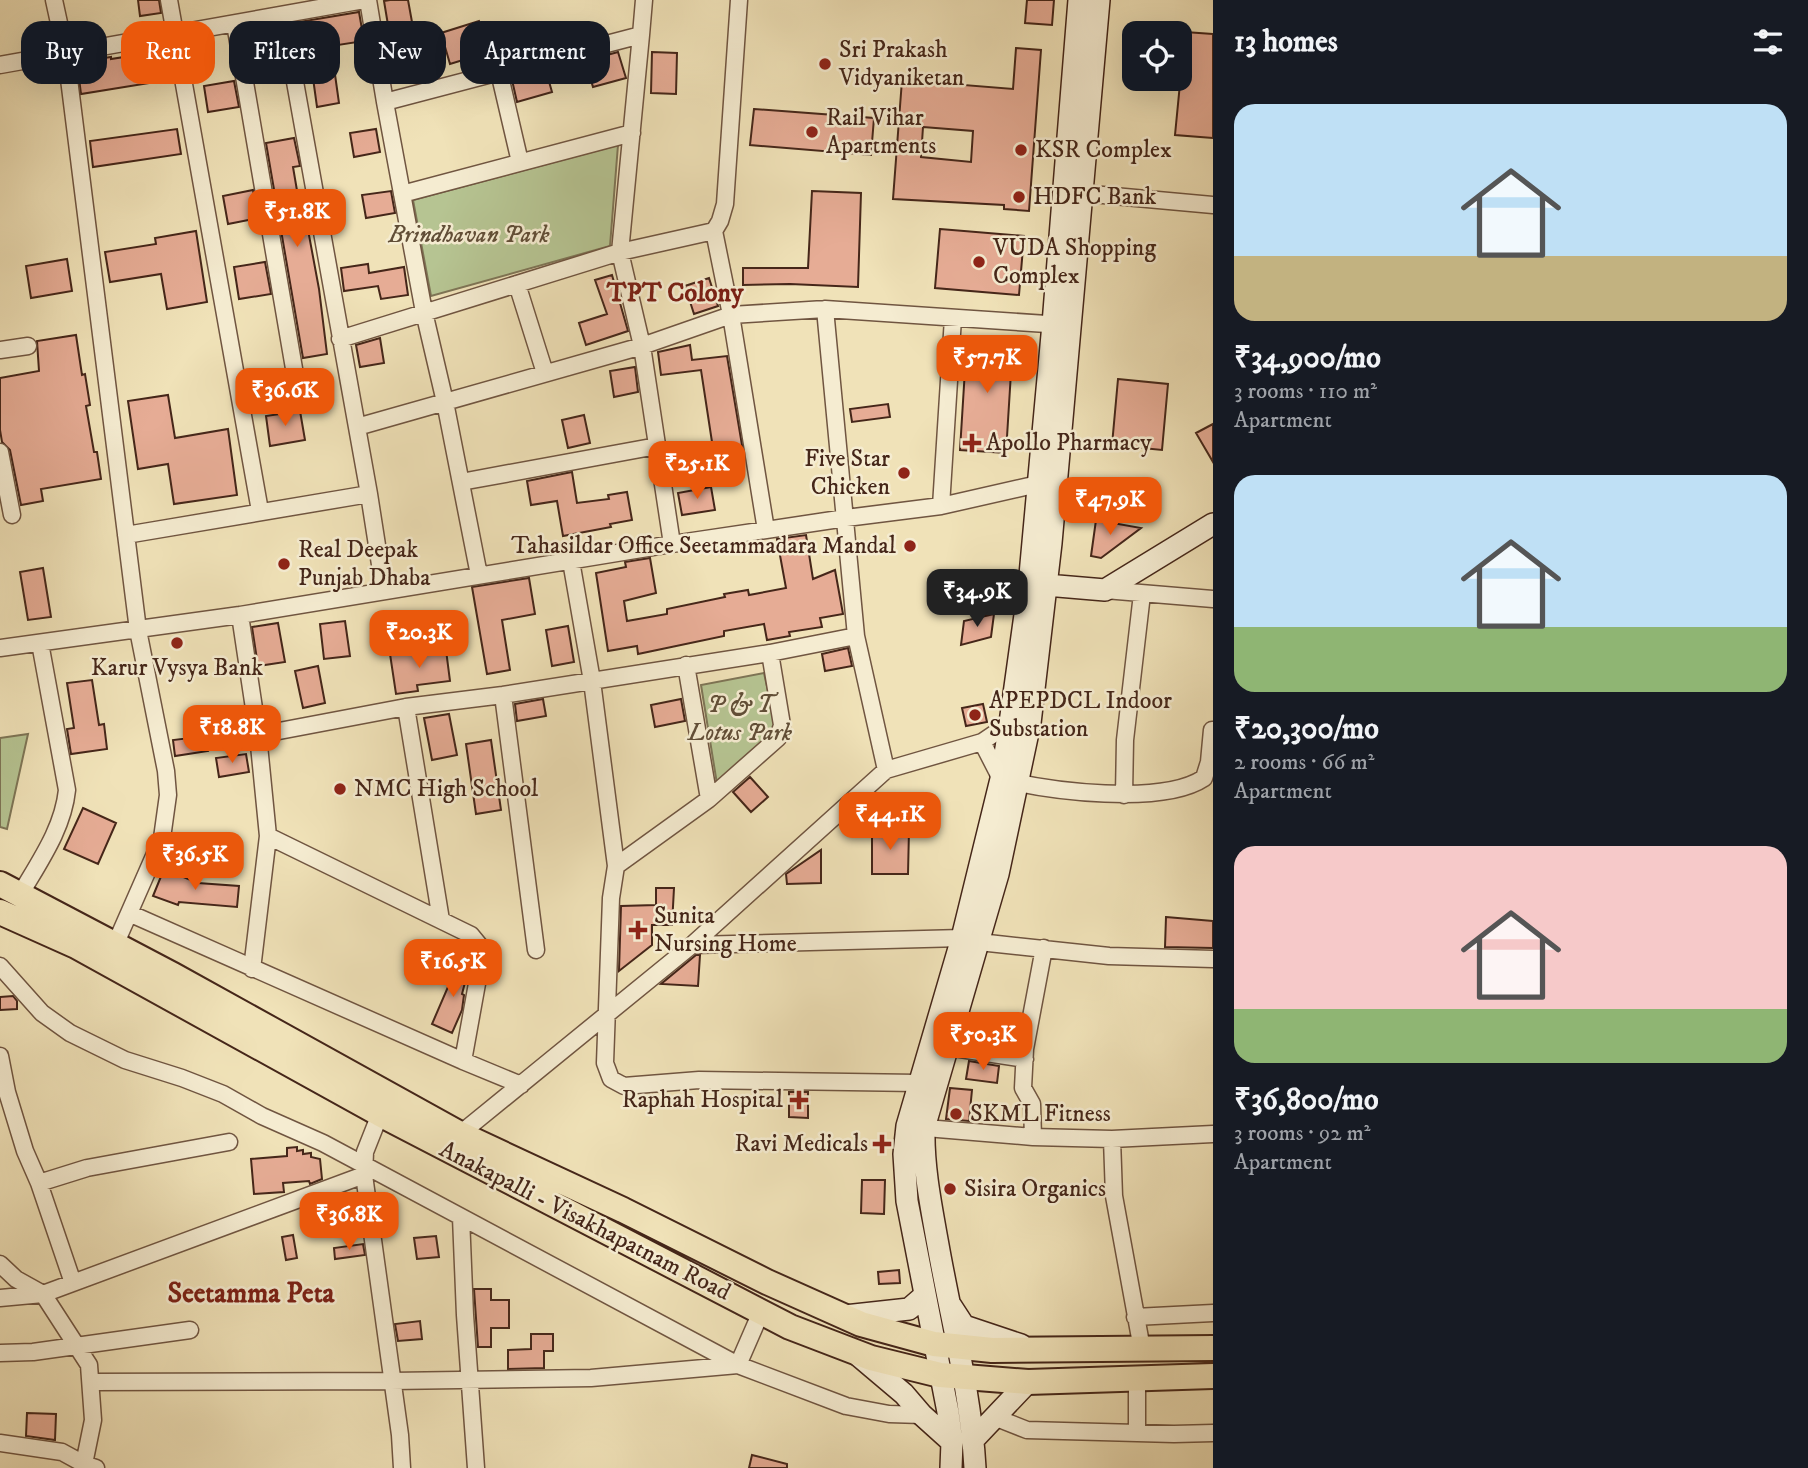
<!DOCTYPE html>
<html lang="en">
<head>
<meta charset="utf-8">
<style>
	:root { --surface:#171b24; --page:#20242c; --text:#f1f3f6; --muted:#9ea1a6; --accent:#ea580c }
	body { margin:0; font-family:"IM FELL DW Pica",serif; background:var(--page); color:var(--text); height:100vh; display:flex; flex-direction:column; font-size:26px; white-space:nowrap }
	* { box-sizing:border-box; margin:0 }
	p { font-size:23px; color:var(--muted) }
	.icon { flex:none; width:38px; height:38px; fill:none; stroke:currentColor; stroke-width:2; stroke-linecap:round; stroke-linejoin:round }
	.map { position:relative; flex:1; overflow:hidden }
	.panel { display:flex; flex-direction:column; background:var(--surface); width:595px }
	.panel>* { flex:none }
	.banner { position:absolute; left:21px; top:21px; width:665px; height:63px; display:flex; gap:14px }
	.controls { position:absolute; left:1122px; top:21px; display:grid; gap:14px }
	.controls a { display:grid; place-items:center; width:70px; height:70px; border-radius:14px; background:var(--surface); box-shadow:0 7px 28px #0002; font-size:35px }
	.price { position:absolute; translate:-50% -60px; padding:0 16px; border-radius:14px; background:var(--accent); color:#fff; font-size:23px; line-height:46px; filter:drop-shadow(0 2px 4px #0008) }
	.price::after { content:''; position:absolute; left:50%; top:42px; width:21px; height:16px; margin-left:-10px; background:inherit; clip-path:polygon(0 0,100% 0,50% 100%) }
	.price.current { background:#222; color:#fff }
	ul { padding:0; list-style:none }
	li { display:grid; align-content:center; gap:14px; height:371px; padding:0 21px }
	li span { display:grid; place-items:center; height:217px; border-radius:21px; color:#555 }
	li>.icon { margin-inline-start:auto }
	span .icon { width:126px; height:126px; fill:#fffc; stroke-width:1 }
	li b { font-size:30px }
	h2 { display:flex; justify-content:space-between; align-items:center; height:84px; padding:0 21px; font-size:30px }
	.pill { padding:0 24px; border-radius:21px; background:var(--surface); box-shadow:0 7px 28px #0002; font-size:24px; line-height:63px }
	.pill.current { background:var(--accent); color:#fff }
	main { display:flex; flex:1; min-height:0 }
	.map>svg:first-child { display:block }
	.green { fill:#b6c492; stroke:#7e7556; stroke-width:2 }
	.building { fill:#e6ac95; stroke:#452619; stroke-width:2; fill-rule:evenodd }
	.lines { fill:none; stroke-linecap:round; stroke-linejoin:round }
	.street-casing { stroke:#705541; stroke-width:19 }
	.secondary-casing { stroke:#452619; stroke-width:24 }
	.primary-casing { stroke:#452619; stroke-width:28 }
	.street { stroke:#f5ecd1; stroke-width:16 }
	.secondary { stroke:#f5ecd1; stroke-width:21 }
	.primary { stroke:#f0e2b8; stroke-width:24 }
	.poi-dot { fill:#8f2418; stroke:#f5ecd1; stroke-width:2.5 }
	.labels { text-anchor:middle; dominant-baseline:central; stroke-width:5; stroke-linejoin:round; paint-order:stroke }
	.poi-label { font-size:24px; fill:#452619; stroke:#f5ecd1; text-anchor:start }
	.park-label { font-size:24px; font-style:italic; fill:#614e37; stroke:#f5ecd1 }
	.street-label { font-size:24px; fill:#452619; stroke:#f5ecd1 }
	.neighbourhood-label { font-size:26px; font-weight:bold; fill:#7a1f14; stroke:#f5ecd1 }
	.quarter-label { font-size:28px; font-weight:bold; fill:#7a1f14; stroke:#f5ecd1 }
</style>
</head>
<body>
<main>
<div class="map">
<svg width="1213" height="1468" viewBox="0 0 1213 1468">
	<rect width="100%" height="100%" fill="#f0e2b8"/>
	<filter id="stains"><feTurbulence type="fractalNoise" baseFrequency=".00286" numOctaves="4"/><feColorMatrix values="0 0 0 0 .2 0 0 0 0 .09 0 0 0 0 .02 0 0 0 .5 -.17"/></filter>
	<radialGradient id="worn" r=".72"><stop offset=".6" stop-color="#630" stop-opacity="0"/><stop offset="1" stop-color="#630" stop-opacity=".3"/></radialGradient>
	<!-- green -->
	<path class="green" d="M618 145 610 246 431 296 413 200Z
		M764 673 777 732 717 784 701 685Z
		M28 734 7 829 0 827V738Z"/>
	<!-- building -->
	<path class="building" d="M138 0H159L161 13 140 16Z
		M390 0H408L414 33 390 37 384 1Z
		M1027 0H1054L1052 25 1025 23Z
		M359 12 364 41 331 46 339 103 317 107 309 49 303 50 299 22Z
		M479 21 489 52 450 64 441 33Z
		M1185 32 1213 34V138L1175 135Z
		M278 46 282 73 255 78 250 50Z
		M1016 48 1041 50 1029 211 1004 209V205L893 199 902 80 1013 89ZM923 127 973 131 971 162 921 157Z
		M162 51 168 80 81 94 77 62 111 57V59Z
		M618 52 626 78 593 87 585 61Z
		M652 52 677 53 676 94 651 93Z
		M546 71 552 92 517 102 512 80Z
		M234 81 239 107 208 112 204 86Z
		M754 109 874 118 871 155 750 145Z
		M177 129 181 154 93 167 90 141Z
		M376 129 380 152 354 157 350 133Z
		M294 138 300 166 293 167 302 220 306 219 319 289 327 354 303 358 266 143Z
		M253 190 258 218 228 224 223 196Z
		M391 191 395 213 366 218 362 195Z
		M812 191 861 193 858 287 790 284 743 285V268H808Z
		M940 229 1024 236 1019 295 935 288Z
		M196 231 207 302 167 309 161 274 110 282 105 252 156 244 155 238Z
		M67 259 72 291 31 298 26 266Z
		M265 262 271 294 239 299 234 267Z
		M368 264 369 273 404 267 408 295 381 299 378 286 344 291 341 268Z
		M612 275 628 331 586 345 579 323 607 314 595 280Z
		M709 278 718 306 694 314 685 286Z
		M76 335 82 375 85 374 90 405 86 406 94 452H97L101 479 41 489 43 501 21 505 10 450 2 442 0 430V378L39 371 37 341Z
		M967 337 1013 340 1006 453 960 450Z
		M380 338 384 363 360 367 356 345Z
		M690 345 692 360 727 356 743 451 714 455 701 370 661 375 658 352Z
		M635 367 638 392 614 397 610 371Z
		M1118 379 1168 384 1162 450 1112 445Z
		M168 395 175 438 228 429 237 495 174 504 168 464 138 469 128 401Z
		M888 404 890 417 852 422 850 409Z
		M300 411 305 440 270 446 266 416Z
		M584 415 590 443 568 448 562 420Z
		M1213 424V462L1196 433Z
		M572 472 577 503 609 499 608 495 627 492 632 520 610 524 611 527 563 536 557 501 531 505 527 481Z
		M711 487 715 510 682 515 678 493Z
		M1096 520 1141 528 1101 558 1091 556Z
		M806 535 813 579 835 570 843 614 820 618 822 627 789 632 790 636 767 640 764 624 724 631V636L638 654 637 646 608 651 596 573 626 567 625 562 650 558 656 593 624 601 627 621 667 614V609L725 597 724 594 748 590 749 595 786 588 777 539Z
		M43 568 51 617 28 620 20 572Z
		M529 578 535 614 502 620 510 670 487 674 472 587Z
		M994 614 991 637 961 645 964 621Z
		M345 621 350 656 324 659 320 624Z
		M278 623 285 662 258 666 252 627Z
		M568 626 574 662 552 666 546 630Z
		M848 648 852 666 825 671 822 654Z
		M446 650 450 681 417 685 418 691 396 694 390 654 412 651 413 654Z
		M318 666 325 703 303 708 295 671Z
		M92 680 99 725 104 724 107 749 71 754 67 729 74 728 67 683Z
		M543 699 546 716 517 721 515 704Z
		M681 699 685 721 655 727 651 705Z
		M983 704 987 722 966 726 962 708Z
		M449 714 457 755 432 760 424 718Z
		M206 736 208 751 175 756 173 740Z
		M491 740 501 810 476 814 466 744Z
		M246 754 249 772 219 777 216 758Z
		M750 777 768 797 751 812 733 792Z
		M83 808 116 823 98 864 64 849Z
		M872 830H909L908 874H872Z
		M821 850V883L787 884 786 874Z
		M164 869 198 883 239 886 237 907 179 902 178 905 153 896Z
		M656 888H674L672 925H652V945L619 971 621 906 656 905Z
		M1166 917 1213 921V948L1165 947Z
		M696 955H700L698 986 661 984Z
		M460 959 470 963 462 994 464 995 462 1010 452 1033 432 1024Z
		M13 996 17 1001V1009L0 1010V997Z
		M969 1061 999 1066 997 1083 966 1079Z
		M950 1088 972 1090 969 1121 946 1119Z
		M789 1092H808V1118L789 1117Z
		M297 1147V1151L303 1150V1154L311 1153V1157L320 1159 322 1179 310 1184 309 1181 283 1183 284 1192 254 1194 251 1159 287 1156V1148Z
		M862 1180H885L884 1214 861 1213Z
		M293 1235 297 1258 286 1260 282 1237Z
		M436 1236 439 1257 417 1259 414 1238Z
		M363 1244 365 1255 335 1259 334 1248Z
		M899 1270 900 1283 879 1284 878 1272Z
		M474 1289H491V1300H509V1328H491V1347H478Z
		M420 1321 422 1339 398 1341 395 1324Z
		M531 1334H553V1351H544V1368L508 1369V1350L531 1349Z
		M27 1413 56 1414 55 1440 26 1436Z
		M752 1455 787 1464V1468H749Z"/>
	<g class="lines">
		<!-- street casing -->
		<g class="street-casing">
			<path id="street" d="M54 0 66 55 138 630 166 771 168 795 162 838 115 945
				M169 0 260 511
				M368 0 385 102 424 312 445 402 479 575
				M283 15 369 494 384 590
				M235 24 297 386
				M641 35 620 252 642 346 672 544
				M0 65 364 0
				M499 72 520 162
				M385 102 641 35 644 0
				M1081 193 1213 205
				M402 194 632 133
				M714 231 720 221 725 204 739 0
				M517 284 545 373
				M340 339 620 252 714 231 731 315 766 530
				M0 350 28 346
				M357 427 642 346 731 315 825 309 1062 325
				M0 452 12 515
				M461 482 657 446
				M941 506 953 318
				M126 535 369 494
				M571 561 592 681 616 866 611 898 605 1063 611 1079 624 1086 699 1080 918 1083
				M1105 590 1213 599
				M240 615 258 735 406 707 503 695 770 653 856 636 825 309
				M856 636 886 770
				M0 648 240 615 672 544 846 518 941 506 1038 484H1048
				M686 665 709 799
				M503 695 536 950
				M406 707 441 920
				M982 742 1001 779C1049 791 1162 806 1204 778L1209 762 1212 730
				M1124 795 1125 740 1142 594
				M616 866 709 799 778 738 782 725 770 653
				M20 895C39 862 63 829 67 790L40 643
				M131 914 463 1061 482 956 480 946 471 935 268 836
				M692 945 962 938 979 942 1109 956 1213 959
				M0 966 42 1013 70 1033 125 1060 182 1078 223 1094 262 1116 323 1143 738 1365 846 1406 889 1414 922 1415
				M252 969 268 836 258 735
				M947 1047 1025 1059
				M0 1056 7 1092 25 1151 39 1183 73 1283
				M463 1061 521 1085
				M914 1127 1033 1137 1112 1139 1114 1196 1142 1349
				M460 1134 692 945 886 770 982 742 1010 723
				M1033 1137 1032 1104 1023 1088 1025 1049 1044 948
				M1112 1139 1213 1134
				M364 1175 400 1435 402 1468
				M39 1183 87 1168 229 1142
				M461 1217 465 1315 476 1468
				M0 1264 16 1279 43 1294 364 1175 365 1152 380 1114
				M0 1298 43 1294 89 1365 93 1420 84 1464 96 1468
				M1135 1317 1213 1313
				M0 1353 33 1352 190 1330
				M91 1382 392 1381 591 1378 738 1365 761 1312
				M1137 1389V1433
				M994 1417 1027 1430 1174 1434 1213 1433
				M0 1443 62 1452 84 1464"/>
		</g>
		<!-- secondary casing -->
		<g class="secondary-casing">
			<path id="secondary" d="M1046 585 1105 590 1213 524
				M951 1306 964 1326 1021 1345
				M845 1316 909 1309 924 1296
				M859 1356 904 1394 922 1415 952 1442
				M973 1440 1028 1382
				M951 1468 952 1442 948 1412 907 1201 904 1154 907 1126 962 938 1001 779 1010 723 1029 586 1053 324 1079 0
				M975 1468C971 1393 951 1319 938 1245 931 1206 923 1167 924 1128L998 874 1030 723 1051 543 1099 0"/>
		</g>
		<!-- primary casing -->
		<g class="primary-casing">
			<path id="primary" d="M0 884 173 975 460 1134 623 1210 767 1282 861 1324 934 1344 992 1350 1213 1348
				M0 912 76 946 380 1114 790 1327 871 1358 940 1375 1028 1382 1213 1376"/>
		</g>
		<!-- street -->
		<use href="#street" class="street"/>
		<!-- secondary -->
		<use href="#secondary" class="secondary"/>
		<!-- primary -->
		<use href="#primary" class="primary"/>
	</g>
	<!-- markers -->
	<g class="poi-dot">
		<circle cx="825" cy="64" r="7"/>
		<circle cx="812" cy="132" r="7"/>
		<circle cx="1021" cy="150" r="7"/>
		<circle cx="1019" cy="197" r="7"/>
		<circle cx="979" cy="262" r="7"/>
		<path d="M968.5 432.5h7v7h7v7h-7v7h-7v-7h-7v-7h7z"/>
		<circle cx="904" cy="473" r="7"/>
		<circle cx="910" cy="546" r="7"/>
		<circle cx="284" cy="564" r="7"/>
		<circle cx="177" cy="643" r="7"/>
		<circle cx="975" cy="715" r="7"/>
		<circle cx="340" cy="789" r="7"/>
		<path d="M634.5 919.5h7v7h7v7h-7v7h-7v-7h-7v-7h7z"/>
		<path d="M795.5 1089.5h7v7h7v7h-7v7h-7v-7h-7v-7h7z"/>
		<circle cx="956" cy="1114" r="7"/>
		<path d="M878.5 1133.5h7v7h7v7h-7v7h-7v-7h-7v-7h7z"/>
		<circle cx="950" cy="1189" r="7"/>
	</g>
	<g class="labels">
		<!-- poi labels -->
		<g class="poi-label">
			<text x="839" y="50">Sri Prakash<tspan x="839" dy="28">Vidyaniketan</tspan></text>
			<text x="826" y="118">Rail Vihar<tspan x="826" dy="28">Apartments</tspan></text>
			<text x="1035" y="150">KSR Complex</text>
			<text x="1033" y="197">HDFC Bank</text>
			<text x="993" y="248">VUDA Shopping<tspan x="993" dy="28">Complex</tspan></text>
			<text x="986" y="443">Apollo Pharmacy</text>
			<text x="890" y="459" text-anchor="end">Five Star<tspan x="890" dy="28">Chicken</tspan></text>
			<text x="896" y="546" text-anchor="end">Tahasildar Office Seetammadara Mandal</text>
			<text x="298" y="550">Real Deepak<tspan x="298" dy="28">Punjab Dhaba</tspan></text>
			<text x="177" y="668" text-anchor="middle">Karur Vysya Bank</text>
			<text x="989" y="701">APEPDCL Indoor<tspan x="989" dy="28">Substation</tspan></text>
			<text x="354" y="789">NMC High School</text>
			<text x="654" y="916">Sunita<tspan x="654" dy="28">Nursing Home</tspan></text>
			<text x="783" y="1100" text-anchor="end">Raphah Hospital</text>
			<text x="970" y="1114">SKML Fitness</text>
			<text x="868" y="1144" text-anchor="end">Ravi Medicals</text>
			<text x="964" y="1189">Sisira Organics</text>
		</g>
		<!-- park labels -->
		<g class="park-label">
			<text x="469" y="235">Brindhavan Park</text>
			<text x="740" y="705">P &amp; T<tspan x="740" dy="28">Lotus Park</tspan></text>
		</g>
		<!-- street labels -->
		<g class="street-label">
			<text transform="translate(585 1221) rotate(27)">Anakapalli - Visakhapatnam Road</text>
		</g>
		<!-- neighbourhood labels -->
		<g class="neighbourhood-label">
			<text x="675" y="293">TPT Colony</text>
		</g>
		<!-- quarter labels -->
		<g class="quarter-label">
			<text x="251" y="1293">Seetamma Peta</text>
		</g>
	</g>
	<rect width="100%" height="100%" filter="url(#stains)"/>
	<rect width="100%" height="100%" fill="url(#worn)"/>
</svg>
<div class="controls">
<a><svg class="icon" aria-label="locate" viewBox="0 0 24 24"><circle cx="12" cy="12" r="6"/><path d="M12 2v4M12 18v4M2 12h4M18 12h4"/></svg></a>
</div>
<b class="price" style="left:297px;top:249px">₹51.8K</b>
<b class="price" style="left:987px;top:395px">₹57.7K</b>
<b class="price" style="left:285px;top:428px">₹36.6K</b>
<b class="price" style="left:697px;top:501px">₹25.1K</b>
<b class="price" style="left:1110px;top:537px">₹47.9K</b>
<b class="price current" style="left:977px;top:629px">₹34.9K</b>
<b class="price" style="left:419px;top:670px">₹20.3K</b>
<b class="price" style="left:232px;top:765px">₹18.8K</b>
<b class="price" style="left:890px;top:852px">₹44.1K</b>
<b class="price" style="left:195px;top:892px">₹36.5K</b>
<b class="price" style="left:453px;top:999px">₹16.5K</b>
<b class="price" style="left:983px;top:1072px">₹50.3K</b>
<b class="price" style="left:349px;top:1252px">₹36.8K</b>
<div class="banner">
<a class="pill">Buy</a>
<a class="pill current">Rent</a>
<a class="pill">Filters</a>
<a class="pill">New</a>
<a class="pill">Apartment</a>
</div>
</div>
<section class="panel">
<h2>13 homes<svg class="icon" aria-label="filters" viewBox="0 0 24 24"><path d="M4 7h16M4 17h16"/><circle cx="9" cy="7" r="2"/><circle cx="15" cy="17" r="2"/></svg></h2>
<ul>
<li><span style="background:linear-gradient(#bfe0f5 70%,#c2b280 0)"><svg class="icon" aria-label="home" viewBox="0 0 24 24"><path d="M3 11l9-7 9 7M6 9v11h12V9"/></svg></span><div><b>₹34,900/mo</b><p>3 rooms · 110 m²</p><p>Apartment</p></div></li>
<li><span style="background:linear-gradient(#bfe0f5 70%,#8fb573 0)"><svg class="icon" aria-label="home" viewBox="0 0 24 24"><path d="M3 11l9-7 9 7M6 9v11h12V9"/></svg></span><div><b>₹20,300/mo</b><p>2 rooms · 66 m²</p><p>Apartment</p></div></li>
<li><span style="background:linear-gradient(#f6c9c9 75%,#8fb573 0)"><svg class="icon" aria-label="home" viewBox="0 0 24 24"><path d="M3 11l9-7 9 7M6 9v11h12V9"/></svg></span><div><b>₹36,800/mo</b><p>3 rooms · 92 m²</p><p>Apartment</p></div></li>
</ul>
</section>
</main>
</body>
</html>
